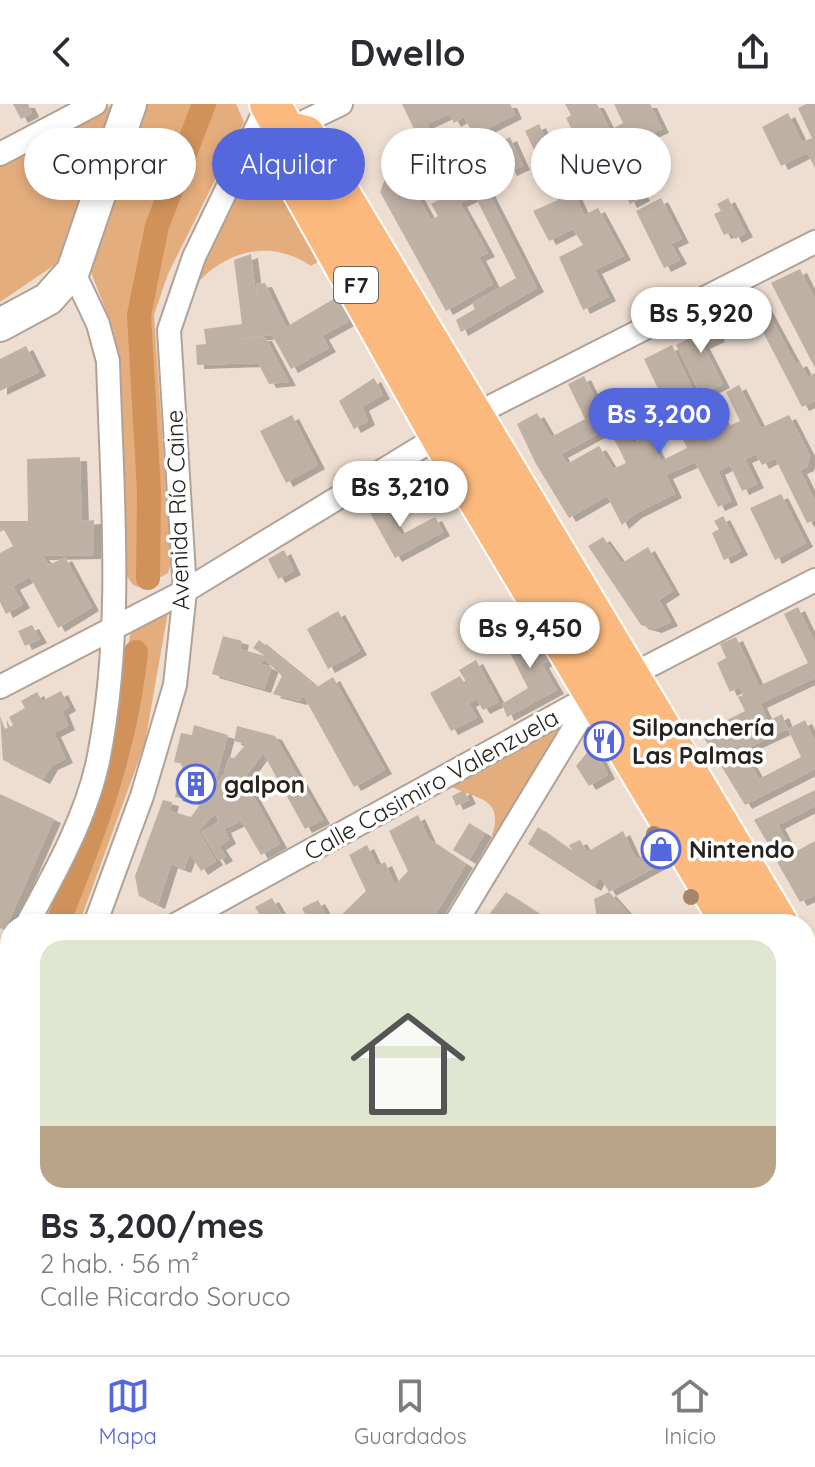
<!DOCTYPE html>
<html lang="es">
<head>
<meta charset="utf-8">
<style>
	:root { --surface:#fff; --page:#f7f7f7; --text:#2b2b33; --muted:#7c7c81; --line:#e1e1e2; --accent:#5467dd }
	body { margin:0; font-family:Quicksand,sans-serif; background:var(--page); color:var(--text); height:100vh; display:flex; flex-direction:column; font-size:30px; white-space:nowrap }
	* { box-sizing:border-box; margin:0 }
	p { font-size:26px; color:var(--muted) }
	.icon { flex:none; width:44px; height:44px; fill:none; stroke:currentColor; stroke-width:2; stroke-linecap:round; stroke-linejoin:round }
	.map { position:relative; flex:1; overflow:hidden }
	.side { position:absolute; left:0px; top:810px; width:816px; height:442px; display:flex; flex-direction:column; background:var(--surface); border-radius:32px 32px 0 0; box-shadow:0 4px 12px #0003 }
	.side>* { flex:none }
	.guide { position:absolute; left:24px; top:24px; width:768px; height:72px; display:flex; gap:16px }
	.price { position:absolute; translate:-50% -68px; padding:0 18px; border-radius:28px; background:#fff; color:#222; font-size:26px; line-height:52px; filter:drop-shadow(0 2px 4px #0008) }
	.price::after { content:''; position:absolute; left:50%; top:48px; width:24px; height:18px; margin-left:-12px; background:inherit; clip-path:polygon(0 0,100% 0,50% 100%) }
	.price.current { background:var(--accent); color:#fff }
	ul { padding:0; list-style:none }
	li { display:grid; align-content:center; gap:16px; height:424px; padding:0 40px }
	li+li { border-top:2px solid var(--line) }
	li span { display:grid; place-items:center; height:248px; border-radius:24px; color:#555 }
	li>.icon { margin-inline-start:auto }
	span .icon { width:144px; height:144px; fill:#fffc; stroke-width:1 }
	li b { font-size:34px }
	.chip { padding:0 28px; border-radius:36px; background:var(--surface); box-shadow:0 4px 12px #0003; font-size:28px; line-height:72px }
	.chip.current { background:var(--accent); color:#fff }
	header { display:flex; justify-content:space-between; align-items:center; height:104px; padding:0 40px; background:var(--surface); font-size:36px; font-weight:700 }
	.tabs { display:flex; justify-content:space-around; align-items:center; height:112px; border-top:2px solid var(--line); background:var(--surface); font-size:22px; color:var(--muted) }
	.tabs a { display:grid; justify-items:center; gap:4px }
	.tabs .current { color:var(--accent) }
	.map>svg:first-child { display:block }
	.green { fill:#e4ad7d }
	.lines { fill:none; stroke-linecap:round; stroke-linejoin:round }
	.canal { stroke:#d09259; stroke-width:24 }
	.building { fill:#bfb0a4; fill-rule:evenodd; filter:url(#shadow) }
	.street-casing { stroke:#b0a296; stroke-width:26 }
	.secondary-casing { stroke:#b0a296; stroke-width:36 }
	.highway-casing { stroke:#fff; stroke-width:44 }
	.street { stroke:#fff; stroke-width:22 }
	.secondary { stroke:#fff; stroke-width:32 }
	.highway { stroke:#fbb97d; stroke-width:40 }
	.tree { fill:#a48668 }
	.labels { text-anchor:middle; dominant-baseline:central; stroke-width:7; stroke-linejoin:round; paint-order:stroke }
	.shield { fill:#fff; stroke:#686461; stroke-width:2 }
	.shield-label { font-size:22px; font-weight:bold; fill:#27221d }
	.street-label { font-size:24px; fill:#27221d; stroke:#fff }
	.poi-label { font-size:24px; font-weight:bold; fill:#27221d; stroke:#fff; text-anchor:start }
</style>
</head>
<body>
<header><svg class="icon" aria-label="back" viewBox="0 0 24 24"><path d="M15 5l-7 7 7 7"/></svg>Dwello<svg class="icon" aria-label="share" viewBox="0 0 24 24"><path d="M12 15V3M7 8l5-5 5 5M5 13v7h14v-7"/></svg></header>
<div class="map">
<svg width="815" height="1251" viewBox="0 0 815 1251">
	<defs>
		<filter id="shadow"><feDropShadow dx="7" dy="4" stdDeviation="0" flood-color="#0004"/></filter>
	</defs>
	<rect width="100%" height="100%" fill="#edded1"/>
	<!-- green -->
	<path class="green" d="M114 0 74 131 59 158 0 198V58Z
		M148 0H236L244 18 168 170 154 211 171 459 168 469 141 484 133 481 124 468 118 249 113 225 89 163 136 13Z
		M261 66 274 72 321 156 311 162C267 132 219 149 189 189L248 71Z
		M168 508 145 639 79 820H46L93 724 112 661 130 531 138 521Z
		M557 625 560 627 495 734 492 731C505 693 475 695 452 683Z"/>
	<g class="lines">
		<!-- canal -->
		<path class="canal" d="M148 474 149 387 139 211 157 122 204 0
			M57 820C94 731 126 644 136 548"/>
	</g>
	<!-- building -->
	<path class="building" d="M13 0H28L32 9 21 15Z
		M402 0H510L515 11 489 24 496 40 510 33 523 62 510 68 504 56 478 68 537 184 461 228 456 216 475 205 472 199 516 174 475 92 460 99 488 149 479 153 493 180 446 207 380 88 387 70 402 63 431 116 438 112 431 100 467 81 455 59 470 51 460 29 470 24 464 13 454 19 449 10 427 20 442 51 413 64 404 43 417 31Z
		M565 0H597L610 26 623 19 614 0H650L662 25 632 38 642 57 616 70 606 51 566 70 584 111 598 104 624 152 595 166 609 193 583 206 559 153 583 141 573 125 549 137 533 107 558 96 525 27 539 20 552 50 567 43 571 51 582 46 566 14 571 11Z
		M806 0H815V64L807 49 781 62 762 23 788 9 802 38 812 34 798 4Z
		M631 69 643 93 630 100 618 75Z
		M661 94 682 135 671 140 680 156 664 164 636 107Z
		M728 94 746 129 735 135 731 128 724 131 714 110 721 107 717 100Z
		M251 150 257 198 256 180 265 179 286 223 337 193 349 217 322 232 329 244 291 265 272 231 221 237 265 233 289 278 269 280 258 259 197 261 196 241 206 240 204 225 242 220 234 156Z
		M800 165 815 195V264L771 179Z
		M763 199 796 260 800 258 808 273 815 269V297L802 303 751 205Z
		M705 207 718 234 703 241 723 280 701 291 676 241 698 230 691 214Z
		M672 241 693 286 665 300 644 255Z
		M26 242 39 268 0 287V255Z
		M584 272 604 313 617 307 633 339 649 331 661 357 687 344 670 307 684 301 701 337 715 331 699 300 711 294 726 323 740 317 726 288 739 281 761 324 789 311 810 352 807 363 800 366 815 397V416L807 419 775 354 762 361 756 350 745 355 757 380 742 387 730 361 718 367 731 397 718 403 695 358 666 371 675 390 635 410 622 421 607 392 569 414 536 360 517 320 537 309 551 333 585 315 568 280ZM609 324 626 359 613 365 599 342 567 360 561 350Z
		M374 274 383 291 362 303 368 317 354 325 339 297Z
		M292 311 318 361 286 379 260 327Z
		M80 353 82 417 94 416V451L42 452 49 461 65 453 92 503 58 524 30 473 13 482 23 500 6 510 0 498V449L13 442 4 426 0 428V417H28L27 355Z
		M423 362 430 374 444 367 458 394 446 401 433 377 406 392 398 376Z
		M378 390 401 431 435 413 443 428 395 454 364 398Z
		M781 390 806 439 775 456 750 404Z
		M723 412 741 447 724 456 712 429 719 425 714 417Z
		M603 433 622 459 648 443 673 487 659 496 671 518 655 525 641 521 588 442Z
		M284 446 294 467 278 475 268 455Z
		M798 503 815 539V574L760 600 768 617 782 610 788 625 743 646 759 675 801 653 788 625 805 616 815 637V665L745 701 701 629 745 607 738 593 743 591 740 583 730 588 717 559 726 554 720 540 736 533 759 582 808 559 784 510Z
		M338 507 360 547 328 565 307 525Z
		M32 521 40 535 25 542 18 527Z
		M534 522 552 555 542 560 557 586 507 613 502 600 528 584 505 539Z
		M223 532 242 537 240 545 265 552 253 544 259 536 317 583 333 573 385 666 354 683 303 591 300 597 273 590 282 572 264 555 261 560 272 563 264 585 212 570Z
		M476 556 499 598 483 606 459 566Z
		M460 572 475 596 469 599 477 614 451 627 430 589Z
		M61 587 69 603 62 607 68 622 54 629 66 655 51 662 43 676 3 656 0 612 5 625 13 621 9 613 25 604 21 597 37 588 42 597Z
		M194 621 228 631 214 683 224 670 229 653 234 654 246 640 234 637 237 622 275 632 323 716 305 725 263 649 244 675 280 740 261 751 241 717 224 725 229 736 219 742 226 753 219 757 201 728 219 718 215 710 198 727 216 757 201 767 190 750 184 765 171 760 158 801 139 792 135 772 163 696 172 698 170 707 191 713 201 699 175 693 183 660 174 658 181 629 192 631Z
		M593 641 608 671 589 682 576 662Z
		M464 686 469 696 456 702 452 692Z
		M815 686V702L778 721 789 742 774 750 754 716Z
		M0 690 54 715 5 826 0 824Z
		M418 711 429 735 466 760 431 818 423 813 419 820H395L388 815 384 820H332L366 787 349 751 367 741 377 762 385 758 395 781 408 767 389 727Z
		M469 719 485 729 469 756 453 746Z
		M538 723 573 748 569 741 580 736 587 748 623 727 636 755 654 746 661 760 609 788 600 772 594 783 528 740Z
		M815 737V791L800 798 777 758Z
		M506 788 538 809 531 820H501L488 812Z
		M609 788 632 814 620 820H598L594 795Z
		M272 794 287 820H265L255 803Z
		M318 796 331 820H310L302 804Z
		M0 1060 10 1065V1127L0 1122V1096L8 1080 0 1076Z
		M0 1166 10 1172V1242H33L28 1251H0Z
		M88 1242H152L146 1251H102Z
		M242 1242H295L289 1251H255Z
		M299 1242H343L338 1251H315Z
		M347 1242H361L355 1251H341Z
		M426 1242H436L449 1251H421Z
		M612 1242H644L660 1251H606Z"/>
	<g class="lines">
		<!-- street casing -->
		<g class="street-casing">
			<path id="street" d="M285 27 341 0
				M0 50 95 0
				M0 583 185 487 472 312 815 138
				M27 820C55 769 88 710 99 652 124 522 112 388 108 257L98 220 73 167
				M95 820 142 692 175 581 185 487 169 226 194 153 268 0
				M177 820 595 590 815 476
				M455 820 594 591
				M0 870 10 851
				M0 897 10 902
				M0 1023 10 1002
				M485 1242 499 1251
				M193 1251 198 1242
				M514 1251 520 1242"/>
		</g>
		<!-- secondary casing -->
		<g class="secondary-casing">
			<path id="secondary" d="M0 221 48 195 73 167 130 0"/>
		</g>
		<!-- highway casing -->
		<g class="highway-casing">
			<path id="highway" d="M270 0 285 27 280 46 441 333 732 820
				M285 27 305 32 778 820
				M806 856 815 864
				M806 919 815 907
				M806 1006 815 1058
				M807 1251 815 1211"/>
		</g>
		<!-- street -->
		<use href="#street" class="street"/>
		<!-- secondary -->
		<use href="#secondary" class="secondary"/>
		<!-- highway -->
		<use href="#highway" class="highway"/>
	</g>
	<!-- trees -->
	<g class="tree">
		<circle cx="654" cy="730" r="8"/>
		<circle cx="691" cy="793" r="8"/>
	</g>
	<!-- icons -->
	<defs>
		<g id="restaurant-ring" transform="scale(2)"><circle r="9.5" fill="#fff" stroke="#5467dd" stroke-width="1.5"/><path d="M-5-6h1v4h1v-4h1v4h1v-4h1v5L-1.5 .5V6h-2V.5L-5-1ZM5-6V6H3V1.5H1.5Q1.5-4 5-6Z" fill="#5467dd"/></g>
		<g id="building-ring" transform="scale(2)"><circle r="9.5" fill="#fff" stroke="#5467dd" stroke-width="1.5"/><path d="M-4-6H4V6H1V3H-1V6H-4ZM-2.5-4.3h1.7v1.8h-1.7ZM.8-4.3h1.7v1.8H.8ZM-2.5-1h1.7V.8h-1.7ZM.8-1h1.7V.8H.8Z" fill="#5467dd"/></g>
		<g id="shop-ring" transform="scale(2)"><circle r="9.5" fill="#fff" stroke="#5467dd" stroke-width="1.5"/><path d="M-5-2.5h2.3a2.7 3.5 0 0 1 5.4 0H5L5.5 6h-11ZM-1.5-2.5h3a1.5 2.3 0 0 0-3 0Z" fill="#5467dd"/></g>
	</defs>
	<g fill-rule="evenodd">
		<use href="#restaurant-ring" x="604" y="637"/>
		<use href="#building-ring" x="196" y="680"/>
		<use href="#shop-ring" x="661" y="745"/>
	</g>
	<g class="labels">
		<!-- shield labels -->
		<rect class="shield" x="334" y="163" width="44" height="36" rx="6"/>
		<g class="shield-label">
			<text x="356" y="181">F7</text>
		</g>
		<!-- street labels -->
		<g class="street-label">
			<text transform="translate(177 406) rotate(-92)">Avenida Río Caine</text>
			<text transform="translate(431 680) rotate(-29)">Calle Casimiro Valenzuela</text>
		</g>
		<!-- poi labels -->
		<g class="poi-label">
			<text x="632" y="623">Silpanchería<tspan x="632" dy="28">Las Palmas</tspan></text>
			<text x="224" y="680">galpon</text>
			<text x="689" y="745">Nintendo</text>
		</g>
	</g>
</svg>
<b class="price" style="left:701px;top:251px">Bs 5,920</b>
<b class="price current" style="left:659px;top:352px">Bs 3,200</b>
<b class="price" style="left:400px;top:425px">Bs 3,210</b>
<b class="price" style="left:530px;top:566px">Bs 9,450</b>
<div class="guide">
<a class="chip">Comprar</a>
<a class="chip current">Alquilar</a>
<a class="chip">Filtros</a>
<a class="chip">Nuevo</a>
</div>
<section class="side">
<ul>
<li><span style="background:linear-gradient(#dfe7d0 75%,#b9a48a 0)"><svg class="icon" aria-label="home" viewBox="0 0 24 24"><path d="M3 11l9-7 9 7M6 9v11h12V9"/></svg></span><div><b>Bs 3,200/mes</b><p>2 hab. · 56 m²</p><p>Calle Ricardo Soruco</p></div></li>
</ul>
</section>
</div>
<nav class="tabs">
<a class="current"><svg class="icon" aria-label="map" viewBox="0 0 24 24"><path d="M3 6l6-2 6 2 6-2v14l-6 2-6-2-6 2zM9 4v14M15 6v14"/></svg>Mapa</a>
<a><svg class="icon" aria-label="saved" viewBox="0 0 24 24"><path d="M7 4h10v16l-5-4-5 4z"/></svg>Guardados</a>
<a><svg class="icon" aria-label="home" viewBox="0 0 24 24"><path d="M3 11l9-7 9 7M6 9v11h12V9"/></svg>Inicio</a>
</nav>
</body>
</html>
